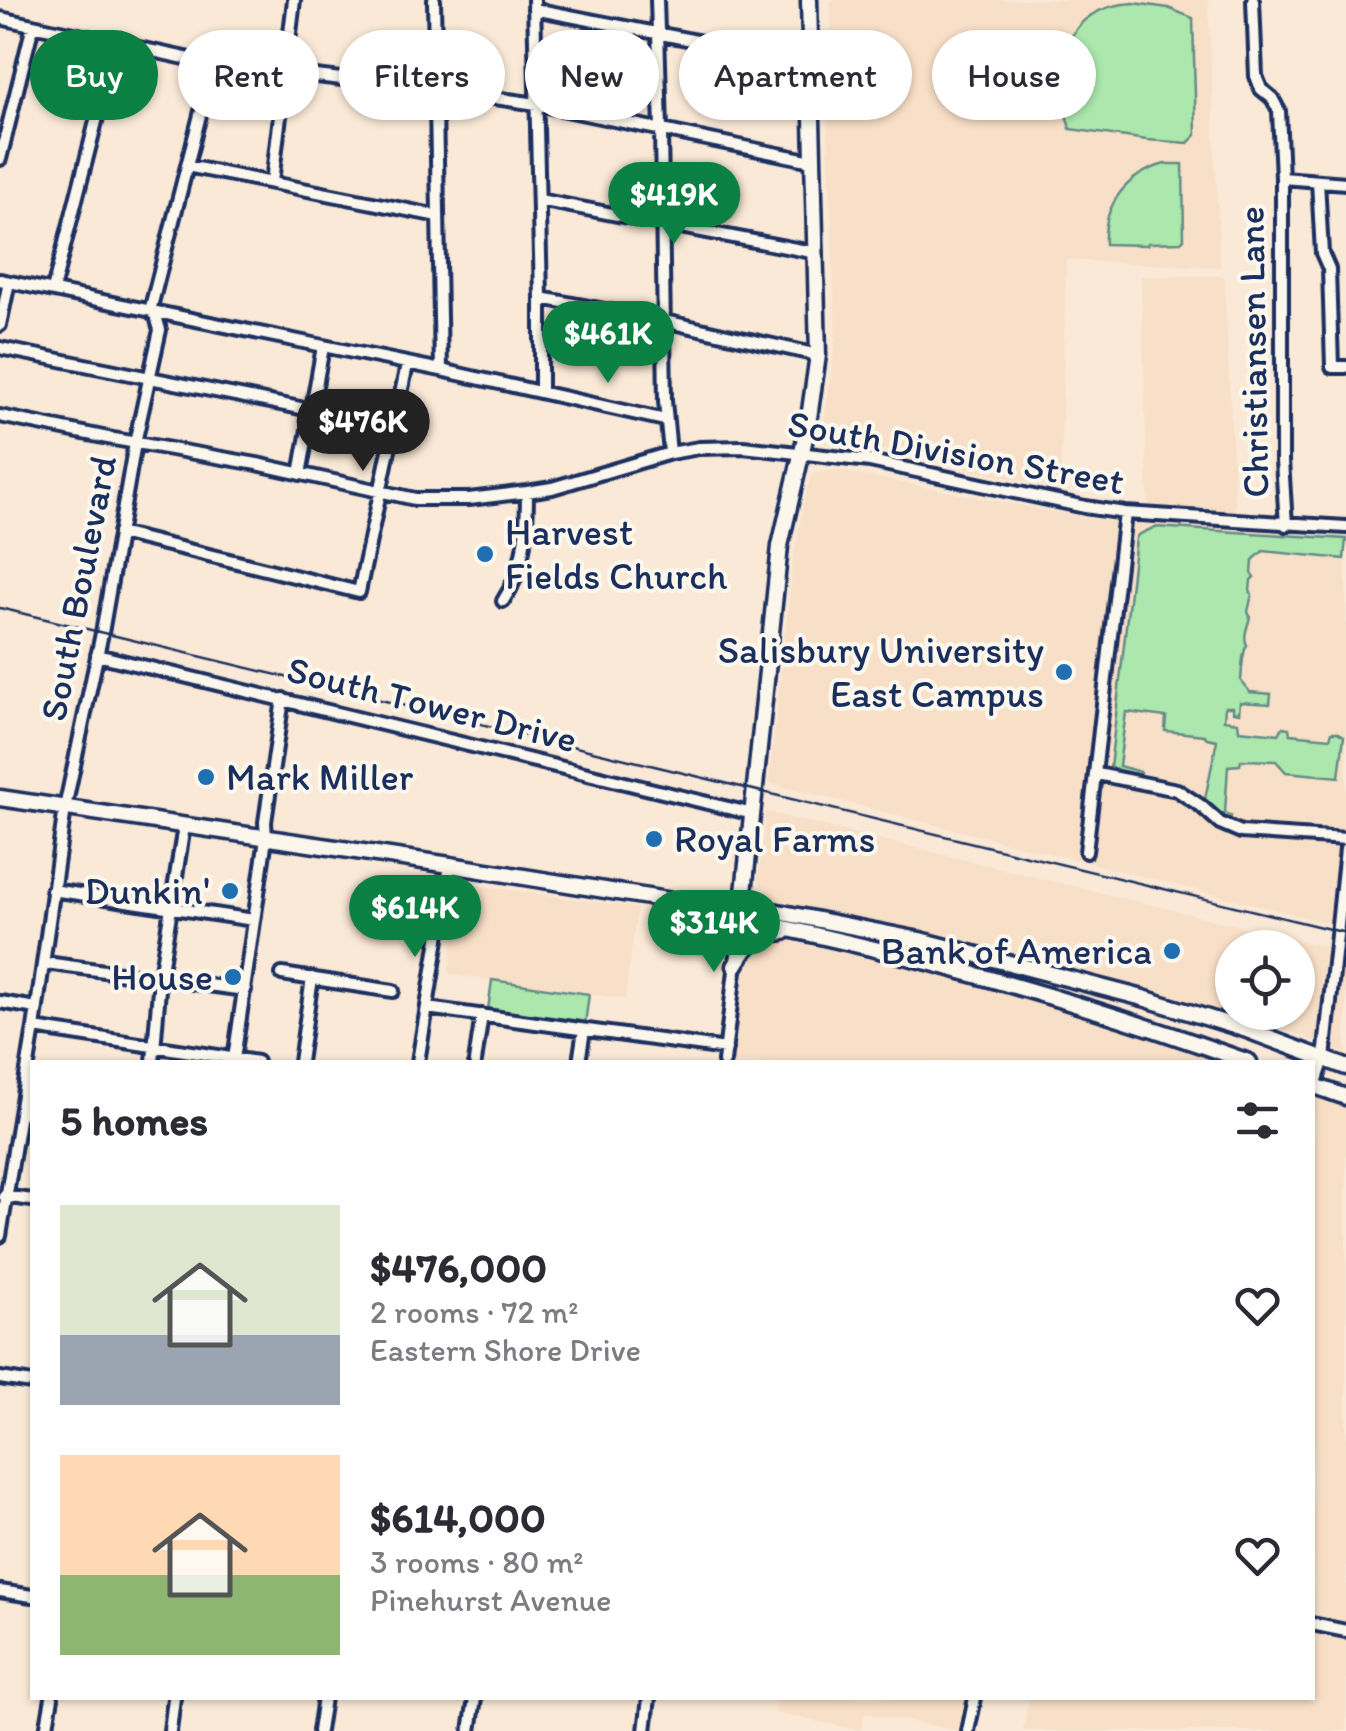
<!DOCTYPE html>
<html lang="en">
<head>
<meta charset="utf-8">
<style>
	:root { --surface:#fff; --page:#f2f2f3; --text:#2b2b33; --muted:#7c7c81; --accent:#0b8043 }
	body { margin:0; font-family:Itim,sans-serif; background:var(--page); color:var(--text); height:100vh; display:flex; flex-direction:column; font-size:38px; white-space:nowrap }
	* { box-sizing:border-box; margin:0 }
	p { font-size:32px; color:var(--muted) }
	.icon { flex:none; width:55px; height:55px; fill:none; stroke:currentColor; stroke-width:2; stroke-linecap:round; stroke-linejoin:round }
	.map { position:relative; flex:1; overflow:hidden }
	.sheet { position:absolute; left:30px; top:1060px; width:1285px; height:640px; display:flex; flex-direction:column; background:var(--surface); border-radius:0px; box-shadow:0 2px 8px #0004 }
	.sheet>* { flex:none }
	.hud { position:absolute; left:30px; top:30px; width:1288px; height:90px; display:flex; gap:20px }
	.buttons { position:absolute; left:1215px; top:930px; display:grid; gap:20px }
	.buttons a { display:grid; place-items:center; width:100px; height:100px; border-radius:50%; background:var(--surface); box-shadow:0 2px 8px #0004; font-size:50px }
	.price { position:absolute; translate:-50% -85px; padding:0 22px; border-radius:35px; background:var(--accent); color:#fff; font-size:32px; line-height:65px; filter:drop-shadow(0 2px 5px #0008) }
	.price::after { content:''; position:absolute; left:50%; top:60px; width:30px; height:22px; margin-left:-15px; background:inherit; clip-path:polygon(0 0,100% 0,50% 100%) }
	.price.on { background:#222; color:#fff }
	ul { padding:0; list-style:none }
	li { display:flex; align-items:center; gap:30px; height:250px; padding:0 30px }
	li span { display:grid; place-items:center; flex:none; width:280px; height:200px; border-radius:0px; color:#555 }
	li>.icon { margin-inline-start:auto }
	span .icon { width:120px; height:120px; fill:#fffc; stroke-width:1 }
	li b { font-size:42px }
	h2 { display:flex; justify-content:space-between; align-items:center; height:120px; padding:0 30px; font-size:42px }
	.chip { padding:0 35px; border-radius:45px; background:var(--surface); box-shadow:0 2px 8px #0004; font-size:35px; line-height:90px }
	.chip.on { background:var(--accent); color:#fff }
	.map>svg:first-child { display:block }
	.built { fill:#f8dfc7; fill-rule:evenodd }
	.green { fill:#ace8ad; stroke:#648c86; stroke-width:2.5 }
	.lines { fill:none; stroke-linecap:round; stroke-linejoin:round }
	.minor-casing { stroke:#1b2f5e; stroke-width:18 }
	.major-casing { stroke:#1b2f5e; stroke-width:21 }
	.minor { stroke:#fbf7ec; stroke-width:10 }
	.major { stroke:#fbf7ec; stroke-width:14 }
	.rail { stroke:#1b2f5e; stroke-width:2.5 }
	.poi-dot { fill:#1f6fb2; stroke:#fbf7ec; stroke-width:4 }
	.labels { text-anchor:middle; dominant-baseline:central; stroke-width:8; stroke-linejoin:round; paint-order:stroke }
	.street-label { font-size:38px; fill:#1b2f5e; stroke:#fbf7ec }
	.poi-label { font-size:38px; fill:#1b2f5e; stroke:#fbf7ec; text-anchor:end }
</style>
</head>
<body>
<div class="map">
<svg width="1346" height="1731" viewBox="0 0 1346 1731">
	<rect width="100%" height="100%" fill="#f9e9d6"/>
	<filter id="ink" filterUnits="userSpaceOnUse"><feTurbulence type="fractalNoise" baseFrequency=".01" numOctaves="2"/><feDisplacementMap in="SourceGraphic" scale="20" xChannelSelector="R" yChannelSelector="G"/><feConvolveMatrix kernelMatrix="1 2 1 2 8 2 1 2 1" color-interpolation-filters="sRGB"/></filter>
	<g filter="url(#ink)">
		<!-- built -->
		<path class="built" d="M831 0H1208L1220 267 1066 260 1060 489 828 438 824 424 836 339 827 101 833 72Z
			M1141 276H1224L1236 528 1346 535V927L769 783 793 562 806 490 813 474 835 470 1070 515 1104 521 1149 524Z
			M766 812 1346 952V1054L1303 1036 1121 981 949 938 929 937 922 932 773 901 758 881ZM1232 948H1298V1012H1232Z
			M460 883 637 908 625 999 449 974Z
			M780 939 1002 989 1219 1062H734L743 969 754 946Z
			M1313 1096 1346 1107V1731H1023L1029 1698H1312Z
			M778 1698H968L961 1731 865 1713 861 1730 775 1713Z"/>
		<!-- green -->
		<path class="green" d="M1134 3 1168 8 1193 18 1196 135 1188 143 1147 140 1070 129C1052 69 1060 7 1134 3Z
			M1165 164H1183L1184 239 1181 242 1148 243 1147 245 1105 244C1103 204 1127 174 1165 164Z
			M1155 527 1346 539 1344 559 1263 551 1253 560 1252 574 1254 577 1251 580 1250 592 1252 594 1248 612 1250 616C1249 625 1242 635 1247 645 1242 653 1242 670 1241 681L1250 692 1271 694 1270 704 1240 702 1239 713 1233 712V707H1225L1224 720 1238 722 1239 730 1279 734 1283 727 1289 728 1290 734 1330 738 1332 732H1337L1344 736 1339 777 1286 772 1276 761 1241 760 1240 765 1228 766 1225 813 1231 816 1230 821 1205 799 1217 740 1207 738 1204 735 1165 731 1166 717 1126 712 1119 766 1141 772 1140 775 1110 768 1136 538 1138 535Z
			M492 980 589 994 585 1024 488 1010Z"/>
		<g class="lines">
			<!-- minor casing -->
			<g class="minor-casing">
				<path id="minor" d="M434 0 441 370
					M534 0 541 298V392
					M657 0 661 129 665 401 670 453
					M1253 0 1256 76 1261 89 1272 98 1279 111 1282 178 1346 183
					M534 9 809 63
					M0 18 213 64 436 90 537 104 812 161
					M0 159 33 25
					M187 166 438 216
					M1282 178V461L1286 525
					M1318 181 1322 253 1329 269 1332 367H1346
					M272 182 294 0
					M539 200 817 253
					M0 280 441 370 665 420
					M53 290 116 43
					M541 298 664 321 818 355
					M0 325 9 282
					M0 348 310 410
					M0 416 108 438 257 464 415 499H469L527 492 552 488 670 453 699 448 743 447 870 461 1085 507 1125 513 1346 527
					M300 474 323 347
					M119 533 359 592 407 365
					M503 601C525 569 527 529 527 492
					M97 655 753 814
					M1097 774 1177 790 1201 806 1220 823 1241 832 1346 839
					M1086 852 1125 513
					M52 890 254 920
					M43 966 53 964 245 990
					M282 974 393 991
					M0 1002 36 1008
					M427 1008 726 1049
					M34 1028 257 1062
					M234 1059 266 838 265 822 283 699
					M153 1062 160 977 184 826
					M300 1062 312 978
					M418 1062 450 865
					M475 1062 482 1015
					M579 1062 584 1030
					M724 1062 742 912
					M1315 1086 1324 1059 1346 849
					M4 1196 32 1200
					M0 1236 34 1028 65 808 102 633 135 443 160 330 156 316 150 311 213 64
					M0 1378 32 1383
					M0 1591 32 1596
					M1312 1624 1346 1631
					M46 1731 52 1698
					M170 1731 174 1698
					M319 1731 324 1698
					M470 1731 475 1698
					M645 1731 649 1698
					M968 1731 975 1698"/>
			</g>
			<!-- major casing -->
			<g class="major-casing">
				<path id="major" d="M0 798 450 865 729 910 742 912 753 907 920 940 1143 998 1244 1029 1346 1067
					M742 912 780 546 808 425 818 355 809 0
					M742 912 750 920C814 935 879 949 943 966 1047 994 1149 1026 1249 1062
					M735 966C750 941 755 935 784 932
					M1312 1085 1346 1097"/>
			</g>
			<!-- minor -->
			<use href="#minor" class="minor"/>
			<!-- major -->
			<use href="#major" class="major"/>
			<!-- rail -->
			<path class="rail" d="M0 608 1346 933"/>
		</g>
	</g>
	<!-- markers -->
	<g class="poi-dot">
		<circle cx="485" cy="554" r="10"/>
		<circle cx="1064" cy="672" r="10"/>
		<circle cx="206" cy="777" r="10"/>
		<circle cx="654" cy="839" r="10"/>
		<circle cx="230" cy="891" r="10"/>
		<circle cx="1172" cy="951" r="10"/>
		<circle cx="233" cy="977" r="10"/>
	</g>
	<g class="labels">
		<!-- street labels -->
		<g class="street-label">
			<text transform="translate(1253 352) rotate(-91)">Christiansen Lane</text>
			<text transform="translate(956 452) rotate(10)">South Division Street</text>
			<text transform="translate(78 588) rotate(-79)">South Boulevard</text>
			<text transform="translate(432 704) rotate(14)">South Tower Drive</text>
		</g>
		<!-- poi labels -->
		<g class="poi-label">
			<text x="505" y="532" text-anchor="start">Harvest<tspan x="505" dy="44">Fields Church</tspan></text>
			<text x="1044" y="650">Salisbury University<tspan x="1044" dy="44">East Campus</tspan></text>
			<text x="226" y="777" text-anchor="start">Mark Miller</text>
			<text x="674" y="839" text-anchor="start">Royal Farms</text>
			<text x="210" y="891">Dunkin'</text>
			<text x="1152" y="951">Bank of America</text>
			<text x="213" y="977">House</text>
		</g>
	</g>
</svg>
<div class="buttons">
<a><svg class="icon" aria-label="locate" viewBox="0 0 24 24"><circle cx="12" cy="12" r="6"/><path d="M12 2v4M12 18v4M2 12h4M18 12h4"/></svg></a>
</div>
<b class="price" style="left:674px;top:247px">$419K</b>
<b class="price" style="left:608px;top:386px">$461K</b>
<b class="price on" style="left:363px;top:474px">$476K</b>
<b class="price" style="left:415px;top:960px">$614K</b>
<b class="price" style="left:714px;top:975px">$314K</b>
<div class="hud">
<a class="chip on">Buy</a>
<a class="chip">Rent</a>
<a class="chip">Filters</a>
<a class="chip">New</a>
<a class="chip">Apartment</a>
<a class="chip">House</a>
</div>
<section class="sheet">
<h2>5 homes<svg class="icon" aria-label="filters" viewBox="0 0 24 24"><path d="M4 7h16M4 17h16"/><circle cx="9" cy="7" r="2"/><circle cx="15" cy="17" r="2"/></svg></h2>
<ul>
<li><span style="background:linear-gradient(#dfe7d0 65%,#9aa5b1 0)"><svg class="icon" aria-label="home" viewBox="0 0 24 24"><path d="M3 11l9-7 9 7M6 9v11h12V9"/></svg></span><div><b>$476,000</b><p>2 rooms · 72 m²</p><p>Eastern Shore Drive</p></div><svg class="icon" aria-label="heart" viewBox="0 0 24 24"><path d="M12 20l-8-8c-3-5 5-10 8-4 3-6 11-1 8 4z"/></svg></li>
<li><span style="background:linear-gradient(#ffd9b3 60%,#8fb573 0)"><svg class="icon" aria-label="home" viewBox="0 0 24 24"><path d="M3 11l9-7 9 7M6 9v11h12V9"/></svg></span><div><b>$614,000</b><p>3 rooms · 80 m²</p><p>Pinehurst Avenue</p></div><svg class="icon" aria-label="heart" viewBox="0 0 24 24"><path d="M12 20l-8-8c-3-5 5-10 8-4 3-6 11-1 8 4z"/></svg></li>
</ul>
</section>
</div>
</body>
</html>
